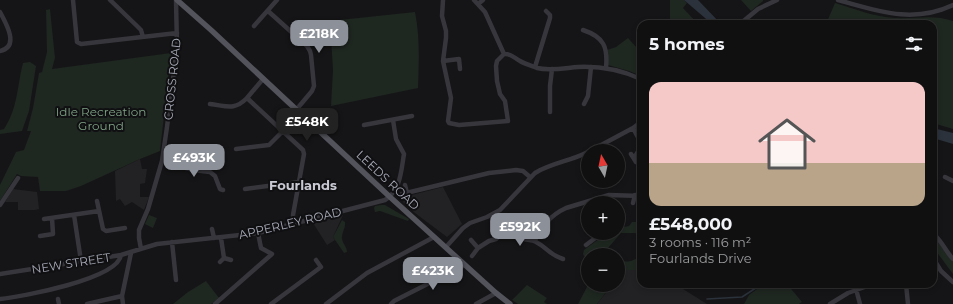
<!DOCTYPE html>
<html lang="en">
<head>
<meta charset="utf-8">
<style>
	:root { --surface:#101011; --page:#19191a; --text:#f1f3f6; --muted:#9c9d9f; --line:#303031; --accent:#8c9099 }
	body { margin:0; font-family:Montserrat,sans-serif; background:var(--page); color:var(--text); height:100vh; display:flex; flex-direction:column; font-size:15px; white-space:nowrap }
	* { box-sizing:border-box; margin:0 }
	p { font-size:13px; color:var(--muted) }
	.icon { flex:none; width:22px; height:22px; fill:none; stroke:currentColor; stroke-width:2; stroke-linecap:round; stroke-linejoin:round }
	.map { position:relative; flex:1; overflow:hidden }
	.drawer { position:absolute; left:637px; top:20px; width:300px; height:268px; display:flex; flex-direction:column; background:var(--surface); border-radius:12px; box-shadow:0 2px 6px #0003,0 0 0 1px var(--line) }
	.drawer>* { flex:none }
	.needle { width:26px; rotate:351deg }
	.controls { position:absolute; left:581px; top:144px; display:grid; gap:8px }
	.controls a { display:grid; place-items:center; width:44px; height:44px; border-radius:50%; background:var(--surface); box-shadow:0 2px 6px #0003,0 0 0 1px var(--line); font-size:20px }
	.price { position:absolute; translate:-50% -34px; padding:0 9px; border-radius:8px; background:var(--accent); color:#fff; font-size:13px; line-height:26px; filter:drop-shadow(0 1px 2px #0008) }
	.price::after { content:''; position:absolute; left:50%; top:24px; width:12px; height:9px; margin-left:-6px; background:inherit; clip-path:polygon(0 0,100% 0,50% 100%) }
	.price.selected { background:#222; color:#fff }
	ul { padding:0; list-style:none }
	li { display:grid; align-content:center; gap:8px; height:212px; padding:0 12px }
	li+li { border-top:1px solid var(--line) }
	li span { display:grid; place-items:center; height:124px; border-radius:12px; color:#555 }
	li>.icon { margin-inline-start:auto }
	span .icon { width:72px; height:72px; fill:#fffc; stroke-width:1 }
	li b { font-size:17px }
	h2 { display:flex; justify-content:space-between; align-items:center; height:48px; padding:0 12px; font-size:17px }
	.map>svg:first-child { display:block }
	.built { fill:#222124 }
	.green { fill:#1f2721 }
	.water { fill:#2b323b }
	.lines { fill:none; stroke-linecap:round; stroke-linejoin:round }
	.stream { stroke:#2b323b; stroke-width:1.5 }
	.minor { stroke:#36363c; stroke-width:4.5 }
	.major { stroke:#52535b; stroke-width:5.5 }
	.labels { text-anchor:middle; dominant-baseline:central; stroke-width:4; stroke-linejoin:round; paint-order:stroke }
	.street-label { font-size:12px; fill:#a7aab7; stroke:#101012 }
	.park-label { font-size:12px; fill:#7ea285; stroke:#101012 }
	.neighbourhood-label { font-size:13px; font-weight:bold; fill:#c8c9d3; stroke:#101012 }
</style>
</head>
<body>
<div class="map">
<svg width="953" height="304" viewBox="0 0 953 304">
	<rect width="100%" height="100%" fill="#151517"/>
	<!-- built -->
	<path class="built" d="M140 159 142 169H147L145 183 140 184V197H149L144 210 132 202 125 206 120 199 116 201 115 171Z
		M443 187 462 224 447 237 415 213 403 202 408 196Z
		M13 189 37 192 39 209 35 210H18V202H5Z
		M343 215 333 237 335 240 327 245 313 223Z
		M624 269 641 270V284H675L707 304H597L612 285H618V277Z"/>
	<!-- green -->
	<path class="green" d="M670 0H684L687 3 683 8 698 24H670Z
		M741 0H763V1L751 11Z
		M835 3C855 9 875 17 895 18 916 19 933 14 953 21V129L933 123V24H826Z
		M50 9 55 58 52 69 171 53 160 151 140 159 81 186 66 191H40L38 177 21 176 17 174 0 201V185L16 152 24 150 31 131H27L33 108 39 73 42 72 47 52 46 10Z
		M415 12C420 37 419 62 418 88L331 106 333 70 330 21Z
		M628 38 637 48 638 45 641 46V76L629 71 608 65 607 50 616 47Z
		M30 62 36 66 29 111 22 131 0 134V130L4 129C18 108 17 86 23 63Z
		M381 205H385L409 219 408 221 380 211 375 212 374 208 375 206Z
		M149 215 157 218 153 228 145 224Z
		M342 220 345 222C346 228 341 233 342 239 343 244 347 247 347 252L344 253 333 237Z
		M632 222H640L641 223V235L635 233H621L608 248 603 251 594 252 588 256H584L583 254 584 250 607 233H618V228L629 226Z
		M933 236 953 261V274L933 247Z
		M641 256V270H624L618 277V261C631 262 630 262 641 256Z
		M206 281 219 298 211 304H173L188 292Z
		M764 284H787L802 302 799 304H744L749 295Z
		M527 285 547 298 544 302 547 304H518L512 300Z
		M588 285H599L610 287 597 304H578Z"/>
	<!-- water -->
	<path class="water" d="M684 0H698L721 24H712Z
		M933 128 953 133V144L933 138Z"/>
	<g class="lines">
		<!-- stream -->
		<path class="stream" d="M707 299 742 297 762 284"/>
		<!-- minor -->
		<path class="minor" d="M73 0 77 42 81 44 177 33
			M110 0 137 26 141 30 143 37
			M474 0 485 12 504 54
			M838 0C878 11 913 24 953 5
			M478 4 483 0
			M268 11 307 46 310 51 311 55 314 86 312 91 296 110
			M0 12C6 23 20 47 0 51
			M740 24 758 9 777 0
			M254 26 277 0
			M583 30C604 37 608 47 606 68
			M443 61 446 38V31L442 16 443 0
			M535 67 550 18V15L546 11
			M460 69 459 59 443 61 451 98 448 121 449 123 459 125 508 121 505 101 500 94 497 81 496 66 497 61 504 54C511 53 514 58 520 61 525 64 532 66 537 68 550 71 565 68 578 67 600 66 621 70 641 79
			M263 79 247 98 303 150 304 154 293 215 294 224
			M210 104C227 106 234 111 247 98
			M584 104 588 96 591 67
			M550 112V86L552 69
			M364 125 412 116
			M633 128 641 143
			M236 149 269 145 283 131
			M590 151 633 128 641 122
			M631 154 636 162
			M634 158 641 147
			M162 161 193 170 210 172 215 176 220 189 223 190
			M203 171 207 152
			M945 177 953 181
			M405 185 407 193
			M245 189 299 182
			M402 194 489 173 516 170 523 171 530 177
			M97 201 103 229 106 231 125 228
			M633 203 635 195
			M0 205 18 178
			M493 214C500 227 509 237 524 239 528 240 533 240 536 242 548 248 548 254 563 259
			M74 215 81 261
			M44 219 99 211
			M212 229 214 238
			M933 234C940 238 946 252 953 259
			M40 236 53 234 52 218
			M471 240 478 248
			M535 241C539 227 553 214 566 208L609 195 641 196
			M172 242 176 280
			M586 245 602 233
			M446 247 463 228 470 223 487 217 500 210 535 173C551 163 571 161 588 152
			M141 249 139 238V230L148 209 162 161 167 127 177 47 176 0
			M472 256 478 248 489 241 496 239 505 231
			M224 258 231 260
			M933 258 941 271 953 282
			M220 262 224 258 221 238
			M0 274 121 255 157 244 258 233 385 200C401 190 401 171 404 154L396 139 393 120
			M906 284 908 304
			M856 289 860 304
			M0 299C21 297 118 279 121 255
			M58 299 59 304
			M87 304 122 296
			M123 304 122 296 131 253
			M215 304 272 254 261 248 258 233
			M271 304 321 267 316 260
			M326 304 367 273 434 237
			M391 304 394 301 465 265
			M476 304 496 293
			M830 304 848 293 873 284"/>
		<!-- major -->
		<path class="major" d="M177 0 211 30 390 197 496 293 510 304"/>
	</g>
	<g class="labels">
		<!-- street labels -->
		<g class="street-label">
			<text transform="translate(172 79) rotate(-84)">CROSS ROAD</text>
			<text transform="translate(388 180) rotate(43)">LEEDS ROAD</text>
			<text transform="translate(290 223) rotate(-13)">APPERLEY ROAD</text>
			<text transform="translate(71 263) rotate(-9)">NEW STREET</text>
		</g>
		<!-- park labels -->
		<g class="park-label">
			<text x="101" y="111">Idle Recreation<tspan x="101" dy="14">Ground</tspan></text>
		</g>
		<!-- neighbourhood labels -->
		<g class="neighbourhood-label">
			<text x="303" y="185">Fourlands</text>
		</g>
	</g>
</svg>
<div class="controls">
<a><svg class="needle" viewBox="-14 -14 28 28"><path d="M0-13l5 13h-10z" fill="#e53935"/><path d="M0 13l5-13h-10z" fill="#9c9d9f"/></svg></a>
<a>+</a>
<a>−</a>
</div>
<b class="price" style="left:319px;top:54px">£218K</b>
<b class="price selected" style="left:307px;top:142px">£548K</b>
<b class="price" style="left:194px;top:178px">£493K</b>
<b class="price" style="left:520px;top:247px">£592K</b>
<b class="price" style="left:433px;top:291px">£423K</b>
<section class="drawer">
<h2>5 homes<svg class="icon" aria-label="filters" viewBox="0 0 24 24"><path d="M4 7h16M4 17h16"/><circle cx="9" cy="7" r="2"/><circle cx="15" cy="17" r="2"/></svg></h2>
<ul>
<li><span style="background:linear-gradient(#f6c9c9 65%,#b9a48a 0)"><svg class="icon" aria-label="home" viewBox="0 0 24 24"><path d="M3 11l9-7 9 7M6 9v11h12V9"/></svg></span><div><b>£548,000</b><p>3 rooms · 116 m²</p><p>Fourlands Drive</p></div></li>
</ul>
</section>
</div>
</body>
</html>
